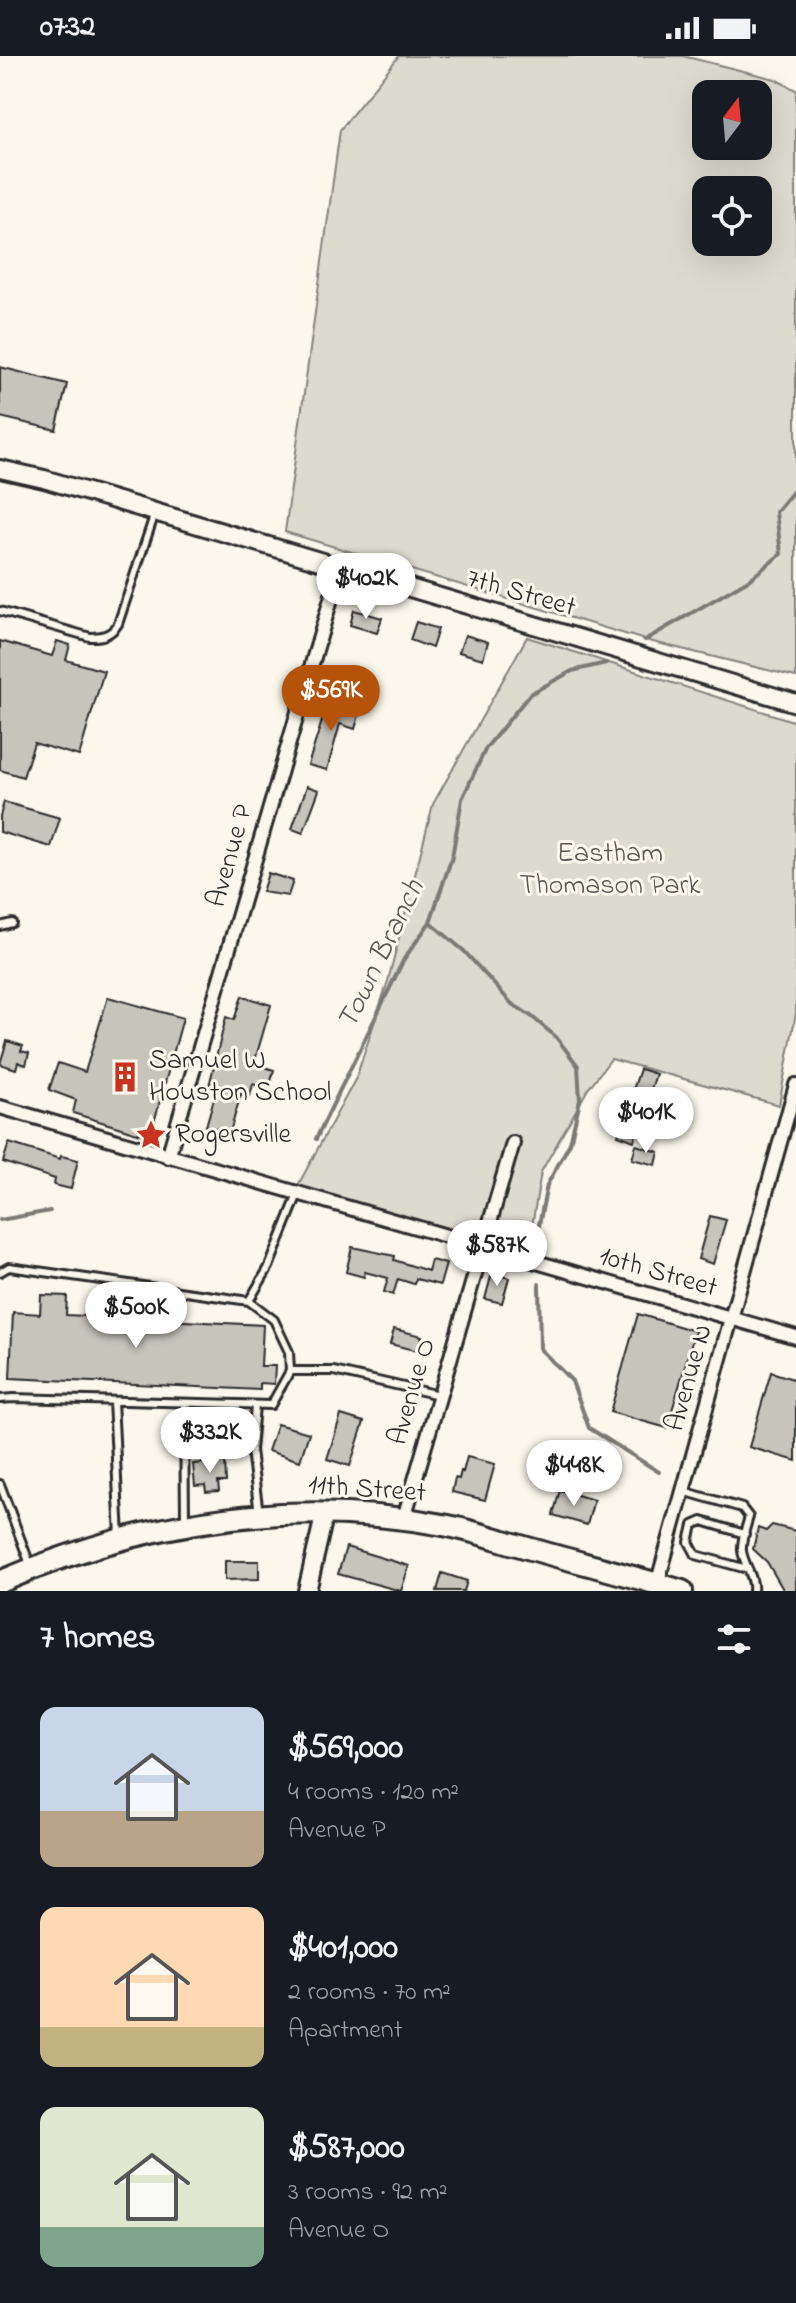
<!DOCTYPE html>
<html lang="en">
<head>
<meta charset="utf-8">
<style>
	:root { --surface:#171b24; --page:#20242c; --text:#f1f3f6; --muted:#9ea1a6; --accent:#b45309 }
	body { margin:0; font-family:"Indie Flower",sans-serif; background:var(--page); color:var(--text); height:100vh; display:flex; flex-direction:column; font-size:30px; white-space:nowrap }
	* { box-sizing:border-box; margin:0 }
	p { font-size:26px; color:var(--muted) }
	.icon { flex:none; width:44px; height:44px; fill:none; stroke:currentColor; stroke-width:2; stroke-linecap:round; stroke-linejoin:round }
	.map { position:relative; height:1535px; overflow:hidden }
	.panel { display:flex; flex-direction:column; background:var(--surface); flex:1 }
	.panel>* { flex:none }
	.needle { width:52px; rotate:16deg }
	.controls { position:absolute; left:692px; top:24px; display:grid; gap:16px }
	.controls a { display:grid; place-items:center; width:80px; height:80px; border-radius:16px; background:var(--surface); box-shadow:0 8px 32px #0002; font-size:40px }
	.price { position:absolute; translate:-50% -68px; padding:0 18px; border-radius:28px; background:#fff; color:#222; font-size:26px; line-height:52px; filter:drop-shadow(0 2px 4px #0008) }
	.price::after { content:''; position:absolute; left:50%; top:48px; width:24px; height:18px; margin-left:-12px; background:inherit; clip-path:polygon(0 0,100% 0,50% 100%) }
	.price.current { background:var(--accent); color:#fff }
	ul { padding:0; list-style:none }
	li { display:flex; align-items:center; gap:24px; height:200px; padding:0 40px }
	li span { display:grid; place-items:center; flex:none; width:224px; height:160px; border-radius:16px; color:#555 }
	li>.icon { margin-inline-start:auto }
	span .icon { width:96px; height:96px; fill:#fffc; stroke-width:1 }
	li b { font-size:34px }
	h2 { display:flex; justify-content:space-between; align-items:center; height:96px; padding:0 40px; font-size:34px }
	.status { display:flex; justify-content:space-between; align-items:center; height:56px; padding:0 40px; background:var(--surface); direction:ltr }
	.status svg { height:22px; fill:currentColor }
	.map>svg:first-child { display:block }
	.green { fill:#dddad0; stroke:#84827e; stroke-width:2; fill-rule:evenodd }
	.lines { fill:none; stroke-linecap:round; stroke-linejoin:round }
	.stream { stroke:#7b7a75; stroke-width:4 }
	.building { fill:#c7c4bc; stroke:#2b2b2b; stroke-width:2 }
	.service-casing { stroke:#2b2b2b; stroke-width:12 }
	.minor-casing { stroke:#2b2b2b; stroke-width:18 }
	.tertiary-casing { stroke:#2b2b2b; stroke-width:22 }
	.primary-casing { stroke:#2b2b2b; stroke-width:26 }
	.service { stroke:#fbf7ec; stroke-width:6 }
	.minor { stroke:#fbf7ec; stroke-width:12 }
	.tertiary { stroke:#fbf7ec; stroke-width:16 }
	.primary { stroke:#fbf7ec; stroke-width:20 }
	.labels { text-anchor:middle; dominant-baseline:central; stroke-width:6; stroke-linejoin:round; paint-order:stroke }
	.street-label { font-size:28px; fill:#2b2b2b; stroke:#fbf7ec }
	.park-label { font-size:28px; fill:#585754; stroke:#fbf7ec }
	.poi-label { font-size:28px; fill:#2b2b2b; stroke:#fbf7ec; text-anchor:start }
	.water-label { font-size:30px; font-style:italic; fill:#5a5956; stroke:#fbf7ec }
</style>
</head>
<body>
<div class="status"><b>07:32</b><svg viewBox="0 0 49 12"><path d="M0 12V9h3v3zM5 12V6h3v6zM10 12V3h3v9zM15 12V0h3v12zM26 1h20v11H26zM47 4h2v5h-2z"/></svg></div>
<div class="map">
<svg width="796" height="1535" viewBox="0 0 796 1535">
	<rect width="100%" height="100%" fill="#fbf7ec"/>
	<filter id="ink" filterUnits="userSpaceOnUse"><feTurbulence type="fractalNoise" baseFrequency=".0125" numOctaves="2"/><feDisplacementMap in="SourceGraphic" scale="16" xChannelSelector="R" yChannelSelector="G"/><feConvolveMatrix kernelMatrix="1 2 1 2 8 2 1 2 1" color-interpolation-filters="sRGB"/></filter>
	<g filter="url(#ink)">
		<!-- green -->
		<path class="green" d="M399 0H683L775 23 796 34V621L645 584 285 476 340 74ZM758 38V90H706V38ZM758 134V186H706V134Z
			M527 581 796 666V957L779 1049 611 1003 588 1033 541 1116 528 1194 297 1131 356 1022 388 925 433 748Z"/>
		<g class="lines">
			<!-- stream -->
			<path class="stream" d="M645 584 750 523 781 498 776 456 796 432
				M431 867 464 895 512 948 531 960 556 981 578 1010 580 1044 570 1087 547 1129 536 1184
				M316 1083 404 903 430 866 452 801 462 743 486 692 530 638 572 615 606 607
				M0 1164 50 1155
				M539 1228 540 1293 572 1325 589 1372 659 1416"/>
		</g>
		<!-- building -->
		<path class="building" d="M0 311 67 328 56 374 0 361Z
			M354 554 382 562 377 577 350 569Z
			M416 566 438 573 432 592 410 584Z
			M465 579 488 586 483 603 459 596Z
			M0 585 52 600 57 585 70 589 66 604 104 615 79 700 34 687 23 721 0 714Z
			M328 646 360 656 355 673 340 668 327 714 308 709Z
			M307 730 319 734 303 777 292 773Z
			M4 746 60 762 51 791 0 776V760Z
			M268 817 293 825 288 840 262 836Z
			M242 940 271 949 254 1008 274 1014 269 1033 253 1028 250 1040 241 1038 230 1076 206 1070 217 1032 209 1030 226 961 234 964Z
			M108 941 183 962 150 1081 73 1057 76 1044 49 1034 58 1007 85 1016Z
			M7 985 23 990 21 995 29 997 26 1009 18 1006 16 1013 0 1008Z
			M640 1013 656 1018 634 1085 618 1079Z
			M9 1087 60 1103 61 1100 78 1104 71 1133 54 1129 55 1123 3 1106Z
			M636 1089 659 1096 656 1109 632 1103Z
			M710 1160 726 1164 713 1208 698 1203Z
			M352 1191 395 1200 394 1204 428 1215 431 1204 446 1208 440 1229 416 1223 414 1228 398 1223 393 1239 384 1236 388 1222 365 1216 364 1221 346 1216Z
			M492 1217 509 1222 502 1247 485 1243Z
			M41 1239 67 1240 66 1259 263 1269 261 1310H275L274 1328 260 1327V1334L10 1322 13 1256 40 1258Z
			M638 1258 695 1275 667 1372 610 1356Z
			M394 1273 422 1280 418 1295 390 1288Z
			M771 1316 796 1324V1405L749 1391Z
			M341 1359 364 1366 350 1410 327 1403Z
			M277 1368 309 1377 300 1405 268 1395Z
			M467 1401 495 1408 485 1444 452 1436 455 1422 459 1423 461 1415 463 1416Z
			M225 1405 226 1426H218L219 1435 206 1436 205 1429 195 1430 193 1408Z
			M560 1434 594 1444 587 1469 553 1459Z
			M772 1469 796 1475V1535H784L767 1506 753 1493 758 1472 766 1475Z
			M346 1491 409 1510 401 1535 338 1518Z
			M225 1505H259V1523L225 1524Z
			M442 1517 467 1525 464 1535H437Z"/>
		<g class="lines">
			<!-- service casing -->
			<g class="service-casing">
				<path id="service" d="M0 555 90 581C103 581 111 579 118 568L155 457
					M0 870 12 867
					M0 1216 9 1211 249 1245 269 1211 298 1138
					M290 1315H334L439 1339
					M0 1343 13 1342 271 1349 290 1315 289 1296 274 1264 249 1245
					M113 1345 120 1481
					M184 1348 185 1464
					M255 1350 251 1394 259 1458
					M0 1428 31 1511
					M683 1435 742 1452 749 1461C746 1471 741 1484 742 1495 744 1509 755 1521 753 1535
					M745 1478 702 1465 693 1469 689 1486 696 1499 747 1513"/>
			</g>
			<!-- minor casing -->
			<g class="minor-casing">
				<path id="minor" d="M0 1051 796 1281
					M168 1101 340 512
					M404 1462 513 1087
					M656 1532 796 1029"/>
			</g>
			<!-- tertiary casing -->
			<g class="tertiary-casing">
				<path id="tertiary" d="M0 413 44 423 796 647
					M307 1535 325 1456"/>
			</g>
			<!-- primary casing -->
			<g class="primary-casing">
				<path id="primary" d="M0 1526C143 1464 289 1441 443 1469 472 1474 502 1485 531 1493 581 1507 632 1520 682 1535"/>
			</g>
			<!-- service -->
			<use href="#service" class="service"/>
			<!-- minor -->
			<use href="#minor" class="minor"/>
			<!-- tertiary -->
			<use href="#tertiary" class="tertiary"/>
			<!-- primary -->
			<use href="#primary" class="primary"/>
		</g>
	</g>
	<!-- icons -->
	<defs>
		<g id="building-bare" transform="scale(2.4)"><path d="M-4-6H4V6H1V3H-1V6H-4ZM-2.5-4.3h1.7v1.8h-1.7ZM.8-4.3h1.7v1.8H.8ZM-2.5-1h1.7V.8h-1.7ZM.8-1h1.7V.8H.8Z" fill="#c8321e" stroke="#fbf7ec" stroke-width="2.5" paint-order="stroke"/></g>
		<g id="sight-bare" transform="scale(2.4)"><path d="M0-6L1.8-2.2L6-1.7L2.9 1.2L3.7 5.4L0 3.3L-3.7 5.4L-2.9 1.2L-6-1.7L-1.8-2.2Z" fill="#c8321e" stroke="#fbf7ec" stroke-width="2.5" paint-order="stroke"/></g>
	</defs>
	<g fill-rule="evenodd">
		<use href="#building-bare" x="125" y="1021"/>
		<use href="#sight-bare" x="151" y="1079"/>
	</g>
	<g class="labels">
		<!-- street labels -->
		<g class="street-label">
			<text transform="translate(521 538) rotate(16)">7th Street</text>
			<text transform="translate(231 800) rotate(-74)">Avenue P</text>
			<text transform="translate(658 1217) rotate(16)">10th Street</text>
			<text transform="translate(690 1322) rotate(-74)">Avenue N</text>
			<text transform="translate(413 1336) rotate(-74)">Avenue O</text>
			<text transform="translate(367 1434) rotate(4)">11th Street</text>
		</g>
		<!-- park labels -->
		<g class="park-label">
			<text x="610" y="798">Eastham<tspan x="610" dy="32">Thomason Park</tspan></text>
		</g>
		<!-- poi labels -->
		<g class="poi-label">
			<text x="149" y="1005">Samuel W<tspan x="149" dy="32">Houston School</tspan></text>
			<text x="175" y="1079">Rogersville</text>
		</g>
		<!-- water labels -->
		<g class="water-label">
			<text transform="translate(382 899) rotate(-64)">Town Branch</text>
		</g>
	</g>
</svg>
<div class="controls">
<a><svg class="needle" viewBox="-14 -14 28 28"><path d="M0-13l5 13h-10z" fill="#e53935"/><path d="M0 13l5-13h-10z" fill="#9ea1a6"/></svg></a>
<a><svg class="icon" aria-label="locate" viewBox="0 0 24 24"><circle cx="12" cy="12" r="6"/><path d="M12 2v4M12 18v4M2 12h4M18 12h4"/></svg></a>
</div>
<b class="price" style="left:366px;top:565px">$402K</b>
<b class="price current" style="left:331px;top:677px">$569K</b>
<b class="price" style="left:646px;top:1099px">$401K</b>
<b class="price" style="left:497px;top:1232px">$587K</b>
<b class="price" style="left:136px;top:1294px">$500K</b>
<b class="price" style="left:210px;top:1419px">$332K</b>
<b class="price" style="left:574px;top:1452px">$448K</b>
</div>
<section class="panel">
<h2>7 homes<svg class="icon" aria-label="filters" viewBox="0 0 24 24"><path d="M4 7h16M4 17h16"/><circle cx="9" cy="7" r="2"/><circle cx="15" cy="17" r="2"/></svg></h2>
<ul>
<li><span style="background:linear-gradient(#c9d6e8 65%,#b9a48a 0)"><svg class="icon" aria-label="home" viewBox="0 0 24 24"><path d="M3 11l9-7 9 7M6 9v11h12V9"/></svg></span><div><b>$569,000</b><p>4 rooms · 120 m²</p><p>Avenue P</p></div></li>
<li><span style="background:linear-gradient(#ffd9b3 75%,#c2b280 0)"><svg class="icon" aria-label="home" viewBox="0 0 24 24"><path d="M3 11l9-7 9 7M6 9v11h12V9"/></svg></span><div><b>$401,000</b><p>2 rooms · 70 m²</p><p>Apartment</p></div></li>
<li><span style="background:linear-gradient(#dfe7d0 75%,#7fa58c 0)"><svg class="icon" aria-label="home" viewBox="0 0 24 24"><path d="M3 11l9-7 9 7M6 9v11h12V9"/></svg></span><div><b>$587,000</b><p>3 rooms · 92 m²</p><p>Avenue O</p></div></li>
</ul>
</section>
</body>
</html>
